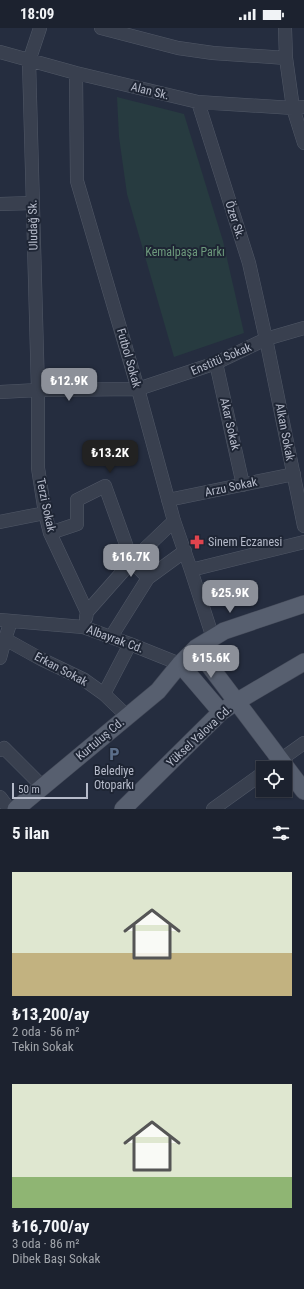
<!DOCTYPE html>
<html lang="tr">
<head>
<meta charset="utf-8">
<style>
	:root { --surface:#1c222f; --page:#292f3b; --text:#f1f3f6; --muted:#a0a4aa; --line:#3a3f4b; --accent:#8c9099 }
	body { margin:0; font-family:"Roboto Condensed",sans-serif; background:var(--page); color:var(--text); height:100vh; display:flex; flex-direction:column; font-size:15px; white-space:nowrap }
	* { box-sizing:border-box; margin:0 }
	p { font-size:13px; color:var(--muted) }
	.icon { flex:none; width:22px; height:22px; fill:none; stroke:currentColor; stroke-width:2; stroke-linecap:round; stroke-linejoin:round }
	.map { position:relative; height:781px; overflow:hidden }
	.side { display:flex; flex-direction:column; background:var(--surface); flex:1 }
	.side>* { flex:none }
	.fabs { position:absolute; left:256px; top:733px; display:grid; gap:8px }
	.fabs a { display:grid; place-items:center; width:36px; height:36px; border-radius:0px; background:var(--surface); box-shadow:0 1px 3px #0004,0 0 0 1px var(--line); font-size:20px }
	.scale { position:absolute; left:12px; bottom:10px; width:76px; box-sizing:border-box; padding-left:4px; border:2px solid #b6bbca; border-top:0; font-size:11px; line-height:14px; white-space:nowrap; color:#b6bbca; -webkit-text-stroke:3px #1e2534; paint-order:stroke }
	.price { position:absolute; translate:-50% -34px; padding:0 9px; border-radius:8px; background:var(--accent); color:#fff; font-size:13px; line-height:26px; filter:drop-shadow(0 1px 2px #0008) }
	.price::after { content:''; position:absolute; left:50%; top:24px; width:12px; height:9px; margin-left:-6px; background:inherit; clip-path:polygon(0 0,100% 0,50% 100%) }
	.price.active { background:#222; color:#fff }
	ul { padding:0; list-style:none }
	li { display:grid; align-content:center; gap:8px; height:212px; padding:0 12px }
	li span { display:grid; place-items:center; height:124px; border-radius:0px; color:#555 }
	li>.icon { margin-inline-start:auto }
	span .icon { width:72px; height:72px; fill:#fffc; stroke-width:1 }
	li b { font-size:17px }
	h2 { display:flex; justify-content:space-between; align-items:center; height:48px; padding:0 12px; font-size:17px }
	.status { display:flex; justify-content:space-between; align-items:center; height:28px; padding:0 20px; background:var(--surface); direction:ltr }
	.status svg { height:11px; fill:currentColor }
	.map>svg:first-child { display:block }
	.green { fill:#273b40 }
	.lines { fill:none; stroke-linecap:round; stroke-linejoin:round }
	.minor-casing { stroke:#515867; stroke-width:14 }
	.major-casing { stroke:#434958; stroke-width:18 }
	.minor { stroke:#39404f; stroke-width:13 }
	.major { stroke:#575f6f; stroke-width:17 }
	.labels { text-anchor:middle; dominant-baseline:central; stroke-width:4; stroke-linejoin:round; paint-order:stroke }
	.street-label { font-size:12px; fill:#b6bbca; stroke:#1e2534 }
	.park-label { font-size:12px; fill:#6d9a7c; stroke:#1e2534 }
	.poi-label { font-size:12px; fill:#b6bbca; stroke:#1e2534; text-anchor:start }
</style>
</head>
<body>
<div class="status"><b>18:09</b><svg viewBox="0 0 49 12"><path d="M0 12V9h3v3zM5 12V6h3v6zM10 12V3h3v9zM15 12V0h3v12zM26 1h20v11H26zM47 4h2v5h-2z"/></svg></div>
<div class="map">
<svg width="304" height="781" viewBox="0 0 304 781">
	<rect width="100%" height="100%" fill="#252d3f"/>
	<!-- green -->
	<path class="green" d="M117 69 184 86 223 213 244 305 174 329 127 166 119 109Z"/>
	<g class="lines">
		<!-- minor casing -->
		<g class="minor-casing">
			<path id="minor" d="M40 0 29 33 38 362V440L45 485 50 505 87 584
				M101 0 178 20 213 25 286 30
				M285 0 286 30 293 80 304 115
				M0 24 76 45 198 74 293 80 304 79
				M76 45 77 153 138 361 174 493 191 542 213 610
				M198 74 249 235 266 311 304 498
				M0 176 33 175
				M216 335 243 457
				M0 364 38 362 138 361 216 335 266 311 304 300
				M168 472 294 446
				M0 494 45 485
				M50 505 77 496V472L105 458 132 533 148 550
				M191 542 304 514
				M86 590 87 584 132 533 174 493
				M0 592 83 599 130 616 180 636
				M11 593 5 611 41 631 83 651 104 666 127 688
				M111 609 148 550 185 523
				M0 630 5 611
				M104 666 130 616
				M0 722 4 720 43 759
				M269 740 304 715
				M0 769 9 781
				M213 781 263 745"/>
		</g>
		<!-- major casing -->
		<g class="major-casing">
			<path id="major" d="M196 620 304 763
				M180 636 221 684
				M16 781 158 663 180 636 196 620 224 603 304 576
				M123 781 221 684 236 674 304 634"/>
		</g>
		<!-- minor -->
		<use href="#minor" class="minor"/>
		<!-- major -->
		<use href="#major" class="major"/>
	</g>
	<!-- icons -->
	<defs>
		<g id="pharmacy-bare" transform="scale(1.08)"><path d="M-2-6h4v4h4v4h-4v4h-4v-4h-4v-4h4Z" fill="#e0444e" stroke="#1e2534" stroke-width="2.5" paint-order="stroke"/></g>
		<g id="parking-bare" transform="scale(1.08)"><path d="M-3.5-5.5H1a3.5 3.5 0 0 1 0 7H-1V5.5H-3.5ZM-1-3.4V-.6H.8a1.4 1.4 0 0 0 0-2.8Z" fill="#5c6f8a" stroke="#1e2534" stroke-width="2.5" paint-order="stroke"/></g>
	</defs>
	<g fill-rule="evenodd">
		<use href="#pharmacy-bare" x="197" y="514"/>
		<use href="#parking-bare" x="114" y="726"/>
	</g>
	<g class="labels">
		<!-- street labels -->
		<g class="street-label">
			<text transform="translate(150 63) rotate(14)">Alan Sk.</text>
			<text transform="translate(235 192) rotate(72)">Özer Sk.</text>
			<text transform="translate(33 197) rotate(-91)">Uludağ Sk.</text>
			<text transform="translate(129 330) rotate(74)">Futbol Sokak</text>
			<text transform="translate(221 331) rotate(-23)">Enstitü Sokak</text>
			<text transform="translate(230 396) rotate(77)">Akar Sokak</text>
			<text transform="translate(285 404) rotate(79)">Alkan Sokak</text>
			<text transform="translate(231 459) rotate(-12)">Arzu Sokak</text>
			<text transform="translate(46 477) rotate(78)">Terzi Sokak</text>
			<text transform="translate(115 611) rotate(20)">Albayrak Cd.</text>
			<text transform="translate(61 641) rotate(28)">Erkan Sokak</text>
			<text transform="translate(199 708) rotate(-43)">Yüksel Yalova Cd.</text>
			<text transform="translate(100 711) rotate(-40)">Kurtuluş Cd.</text>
		</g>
		<!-- park labels -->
		<g class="park-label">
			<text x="185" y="224">Kemalpaşa Parkı</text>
		</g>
		<!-- poi labels -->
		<g class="poi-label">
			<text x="208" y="514">Sinem Eczanesi</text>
			<text x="114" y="743" text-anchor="middle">Belediye<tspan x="114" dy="14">Otoparkı</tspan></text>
		</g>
	</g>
</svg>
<div class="fabs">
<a><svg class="icon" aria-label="locate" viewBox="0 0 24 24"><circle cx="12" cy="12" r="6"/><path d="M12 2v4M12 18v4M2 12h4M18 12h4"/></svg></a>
</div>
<div class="scale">50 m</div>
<b class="price" style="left:69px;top:374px">₺12.9K</b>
<b class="price active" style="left:110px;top:446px">₺13.2K</b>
<b class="price" style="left:131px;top:550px">₺16.7K</b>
<b class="price" style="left:230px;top:586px">₺25.9K</b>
<b class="price" style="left:211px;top:651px">₺15.6K</b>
</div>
<section class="side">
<h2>5 ilan<svg class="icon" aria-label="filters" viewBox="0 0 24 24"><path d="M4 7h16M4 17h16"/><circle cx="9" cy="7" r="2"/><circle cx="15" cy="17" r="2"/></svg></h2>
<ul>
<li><span style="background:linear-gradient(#dfe7d0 65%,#c2b280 0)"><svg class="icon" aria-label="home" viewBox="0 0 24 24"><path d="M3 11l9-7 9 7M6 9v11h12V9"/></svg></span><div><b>₺13,200/ay</b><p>2 oda · 56 m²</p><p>Tekin Sokak</p></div></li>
<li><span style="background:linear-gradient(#dfe7d0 75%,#8fb573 0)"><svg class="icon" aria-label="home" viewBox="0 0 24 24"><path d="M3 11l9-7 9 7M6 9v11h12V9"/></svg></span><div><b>₺16,700/ay</b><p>3 oda · 86 m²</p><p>Dibek Başı Sokak</p></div></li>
</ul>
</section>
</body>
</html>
